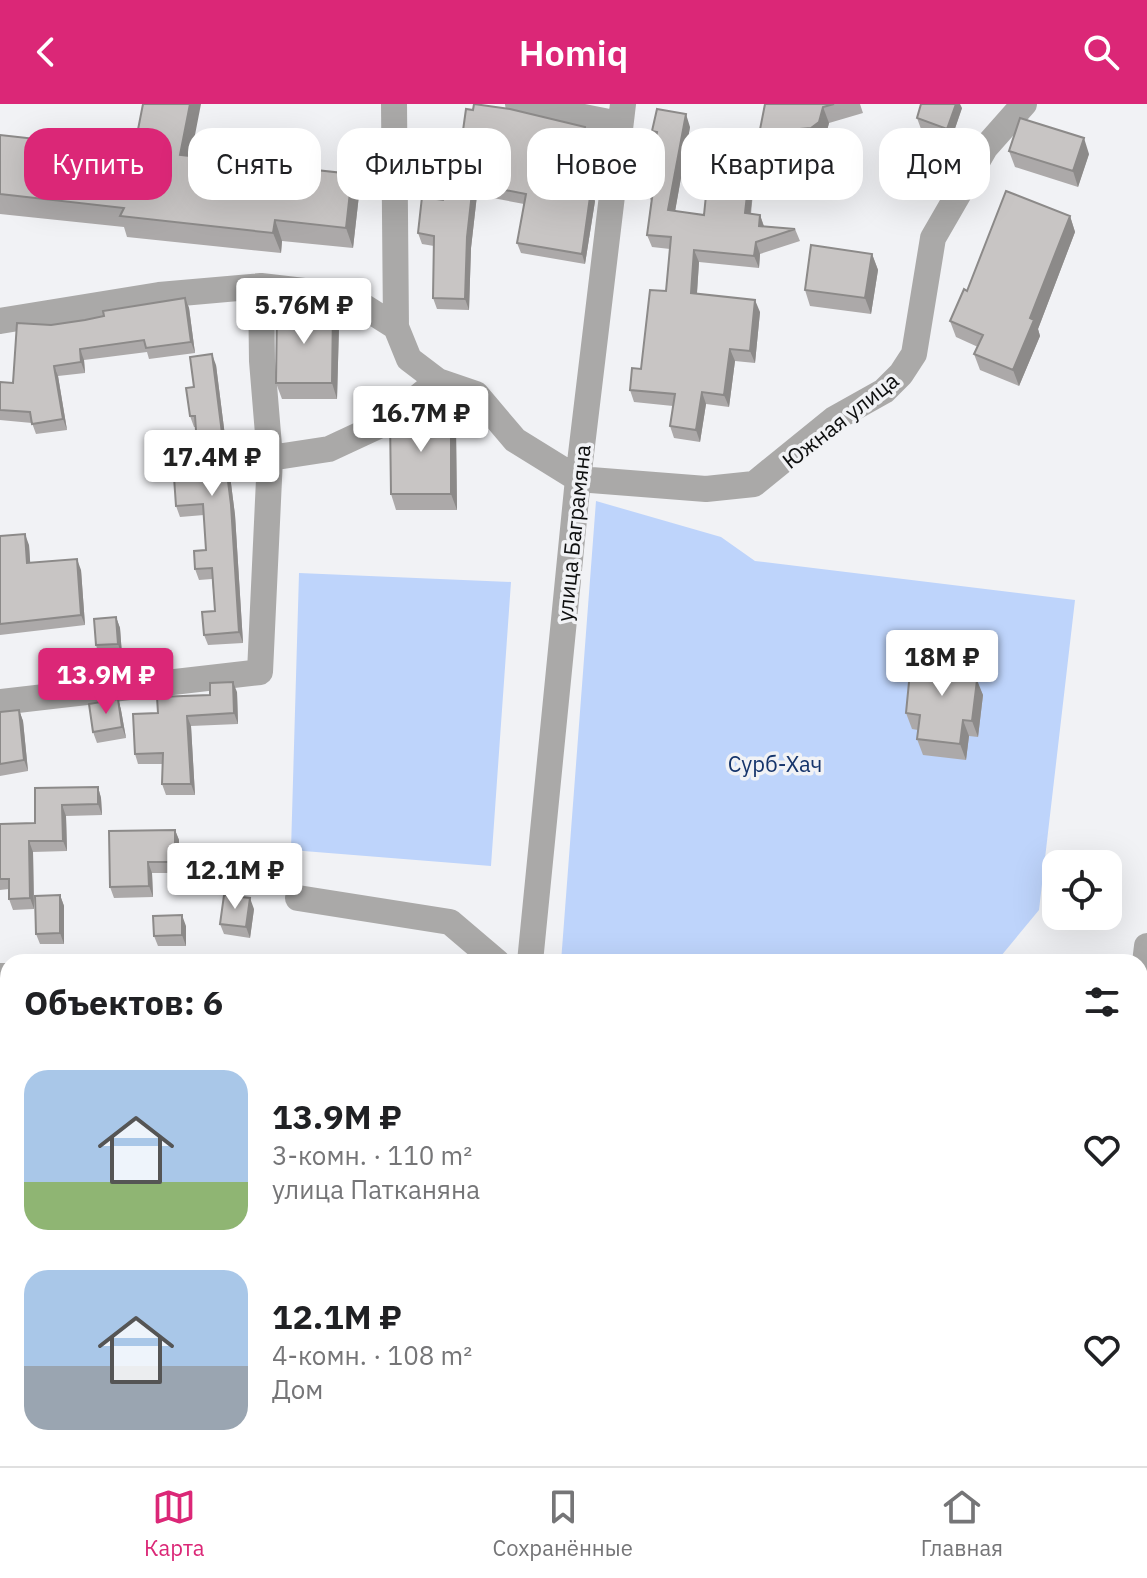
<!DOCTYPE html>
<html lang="ru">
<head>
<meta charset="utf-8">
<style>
	:root { --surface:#fff; --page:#f6f6f6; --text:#202124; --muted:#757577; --line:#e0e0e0; --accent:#db2777 }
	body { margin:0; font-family:"IBM Plex Sans",sans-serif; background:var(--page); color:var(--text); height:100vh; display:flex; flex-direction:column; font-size:30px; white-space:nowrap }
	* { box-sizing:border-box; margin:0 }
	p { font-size:26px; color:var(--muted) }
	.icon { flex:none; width:44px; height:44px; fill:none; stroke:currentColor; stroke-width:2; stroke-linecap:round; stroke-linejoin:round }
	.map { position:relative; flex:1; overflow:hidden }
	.drawer { position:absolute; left:0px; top:850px; width:1148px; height:512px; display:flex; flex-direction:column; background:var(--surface); border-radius:24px 24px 0 0; box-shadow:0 8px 32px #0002 }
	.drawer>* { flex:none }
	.guide { position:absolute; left:24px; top:24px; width:1100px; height:72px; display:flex; gap:16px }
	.controls { position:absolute; left:1042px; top:746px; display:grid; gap:16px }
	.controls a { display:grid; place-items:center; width:80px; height:80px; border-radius:16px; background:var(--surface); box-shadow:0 8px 32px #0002; font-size:40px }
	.price { position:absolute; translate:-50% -68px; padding:0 18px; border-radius:8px; background:#fff; color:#222; font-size:26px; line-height:52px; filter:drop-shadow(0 2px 4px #0008) }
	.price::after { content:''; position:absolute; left:50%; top:48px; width:24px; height:18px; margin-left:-12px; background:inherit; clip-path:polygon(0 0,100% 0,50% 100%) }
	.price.selected { background:var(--accent); color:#fff }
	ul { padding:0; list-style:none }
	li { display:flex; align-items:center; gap:24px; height:200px; padding:0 24px }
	li span { display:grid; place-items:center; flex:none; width:224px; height:160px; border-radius:24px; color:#555 }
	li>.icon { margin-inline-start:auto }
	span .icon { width:96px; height:96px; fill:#fffc; stroke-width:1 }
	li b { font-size:34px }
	h2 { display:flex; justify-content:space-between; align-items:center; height:96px; padding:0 24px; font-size:34px }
	.tag { padding:0 28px; border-radius:24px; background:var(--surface); box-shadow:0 8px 32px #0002; font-size:28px; line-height:72px }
	.tag.selected { background:var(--accent); color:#fff }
	header { display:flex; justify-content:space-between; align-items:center; height:104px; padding:0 24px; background:var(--accent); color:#fff; font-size:36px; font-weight:600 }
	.tabs { display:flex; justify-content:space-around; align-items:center; height:112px; border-top:2px solid var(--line); background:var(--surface); font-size:22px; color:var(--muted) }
	.tabs a { display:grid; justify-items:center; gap:4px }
	.tabs .selected { color:var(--accent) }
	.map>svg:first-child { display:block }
	.green { fill:#bed4fb }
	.water { fill:#6db7ba; stroke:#508587; stroke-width:2 }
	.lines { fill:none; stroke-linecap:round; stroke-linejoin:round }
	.minor { stroke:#aaa9a8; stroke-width:26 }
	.wall { fill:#aca9a9 }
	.shaded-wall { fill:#8c8a89 }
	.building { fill:#c8c5c4; stroke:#8c8a89; stroke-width:2 }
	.labels { text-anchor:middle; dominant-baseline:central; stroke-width:7; stroke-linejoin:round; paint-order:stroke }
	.street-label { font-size:22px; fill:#0e0f0f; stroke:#f1f2f5 }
	.park-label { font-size:22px; fill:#15346b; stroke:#f1f2f5 }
</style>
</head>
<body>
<header><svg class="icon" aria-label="back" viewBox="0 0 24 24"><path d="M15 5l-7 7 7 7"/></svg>Homiq<svg class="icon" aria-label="search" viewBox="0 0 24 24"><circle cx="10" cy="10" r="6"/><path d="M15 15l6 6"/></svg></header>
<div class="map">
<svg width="1147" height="1362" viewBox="0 0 1147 1362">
	<rect width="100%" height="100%" fill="#f1f2f5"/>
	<!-- green -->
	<path class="green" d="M596 397 721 433 755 457 1075 496 1039 806 996 858H561Z
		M299 469 511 478 491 762 291 746Z
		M0 1227 8 1230V1273L0 1284Z
		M177 1354H650L652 1362H171Z"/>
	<!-- water -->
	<path class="water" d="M1147 1227V1293L1140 1296V1228Z"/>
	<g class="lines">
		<!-- minor -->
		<path class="minor" d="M394 0 396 223 409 255 438 277 476 290 515 336 578 375 706 385 754 380 834 315 884 287 901 270 914 250 933 134 985 44 1024 0
			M518 0 619 20
			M0 217 159 191 261 182 347 192 396 223
			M270 354 329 345 387 318 438 277
			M0 598 260 568 270 354 262 257 261 182
			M298 794 450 818 497 858
			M530 858 578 375 623 0
			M0 872H8
			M1140 901 1147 842
			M1140 979 1147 997
			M0 1192 8 1193
			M668 1354 670 1362
			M137 1362 144 1354"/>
	</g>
	<!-- wall -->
	<path class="wall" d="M765 0H860L863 9 829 19 825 34 817 40 795 42 789 73 761 67 755 51Z
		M962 4 951 36 921 25 917 14Z
		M690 23 675 107 704 111 751 56 755 68 751 110 760 111 764 122 795 125 800 137 760 150 759 164 699 158 697 190 760 208 755 259 735 257 729 303 706 300 700 338 674 334 670 322 673 302 634 298 630 286 641 265 666 187 670 145 652 143 647 131 651 97 647 86 656 37 652 27Z
		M0 31 352 70 359 91 353 144 282 137 281 149 127 133 124 123 0 110Z
		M589 34 585 56 575 54 570 82 595 97 585 160 521 149 517 139 524 100 477 91 471 144 469 206 437 205 433 194 434 142 422 140 418 129 443 96 460 48Z
		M1009 47 1089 50 1078 83 1015 63Z
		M1070 112 1075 128 1038 225 1040 232 1019 282 980 266 974 250 978 243 956 233 950 217 967 187Z
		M872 150 878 166 871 210 810 202 805 186Z
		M185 194 189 204 195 249 149 255 147 248 84 256 85 269 58 272 67 326 36 330 32 319 0 316V278L13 279 51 221 85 216Z
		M333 206 339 222 337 295H282L276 279Z
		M216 261 235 411 243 539 208 541 204 531 215 507 212 475 199 476 195 465 206 446 204 411 180 413 176 402 199 371 196 323H194L190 312 194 283Z
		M456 326 457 406H396L391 390Z
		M0 432 29 441 30 459 81 466 85 521 0 531Z
		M116 513 120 524 122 551 99 552 96 541Z
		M970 553 976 569 975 575 983 591 978 633 969 632 966 656 923 651 917 635 918 626 912 625 906 609 925 570Z
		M237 588 238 620 191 622 195 691H166L162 680 163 660H138L135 650 158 609 210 591Z
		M118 595 121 606 126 634 97 639 93 628Z
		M19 606 23 617 28 667 0 672V608Z
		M98 683 101 694 102 711 66 712 67 747 33 748 34 805 13 806 9 795V785L0 786V720L35 719V684Z
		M175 726 179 736V769H152L153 793 114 794 110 783Z
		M60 791 64 802V840H40L36 830Z
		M254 805 250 834 224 830 220 820Z
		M186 822V842H158L154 832Z
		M0 897 8 898V932H1L0 950Z
		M0 1047 8 1048V1129L0 1128Z
		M8 1285V1354H51L45 1362H0Z
		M863 1354H993L989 1362H878Z"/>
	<!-- shaded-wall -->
	<path class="shaded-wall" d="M190 0H201L187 72 180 51Z
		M956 0H960L962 4 951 36 947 25Z
		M823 3 829 19 825 34 817 40 811 24Z
		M686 10 690 23 673 119 668 106Z
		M585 23 589 34 585 56 581 46Z
		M789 26 795 42 789 73 783 57Z
		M1084 34 1089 50 1078 83 1073 67Z
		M571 44 575 54 568 92 564 81Z
		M751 56 755 68 749 122 745 109Z
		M352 70 359 91 353 144 346 124Z
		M473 80 477 91 471 144 469 206 465 195 467 133Z
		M591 86 595 97 585 160 582 150Z
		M760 111 764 123 759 122Z
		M1070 112 1075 128 1038 225 1040 232 1019 282 1013 266 1030 214Z
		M275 116 282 137 281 149 273 129Z
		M756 138 760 150 759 164 754 152Z
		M694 146 699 158 696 202 691 189Z
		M872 150 878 166 871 210 865 194Z
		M185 194 189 204 195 249 191 238Z
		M755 196 760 208 755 259 750 247Z
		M333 206 339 222 337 295 332 279Z
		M80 245 84 256 85 269 81 258Z
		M730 245 735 257 729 303 724 291Z
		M212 250 216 261 235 411 243 539 239 528Z
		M54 262 58 272 67 326 63 315Z
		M702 288 706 300 700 338 696 326Z
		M451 310 456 326 457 406 451 390Z
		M25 430 29 441 31 470 27 459Z
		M77 455 81 466 85 521 81 511Z
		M116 513 120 524 122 551 118 540Z
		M970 553 976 569 974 591 968 575Z
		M977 576 983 591 978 633 972 617Z
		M233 578 237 588 238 620 234 609Z
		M118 595 121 606 126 634 122 623Z
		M19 606 23 617 28 667 24 656Z
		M187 612 191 622 195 691 191 680Z
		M963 616 969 632 966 656 960 640Z
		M98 683 101 694 102 711 98 700Z
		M62 701 66 712 67 747 63 737Z
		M175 726 179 736V769L175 758Z
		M29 737 33 748 34 805 30 794Z
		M148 758 152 769 153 793 149 782Z
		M60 791 64 802V840L60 829Z
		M250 794 254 805 250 834 246 823Z
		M182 811 186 822V842L182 831Z
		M2 1343 9 1362H0V1345Z
		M11 1354H51L45 1362H14Z
		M610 1354H616L610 1362H604Z
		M974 1354H993L989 1362H969Z"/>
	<!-- building -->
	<path class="building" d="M143 0H190L180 51 352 70 346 124 275 116 273 129 120 112 124 104 0 90V31L134 46Z
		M474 0 510 5 585 23 581 46 571 44 564 81 591 86 582 150 517 139 526 90 473 80 467 133 465 195 433 194 434 132 418 129 422 93 443 96 453 46 460 48 466 5 473 6Z
		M765 0H834L823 3 819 18 811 24 789 26 783 57 755 51Z
		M921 0H956L947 25 917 14Z
		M657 5 686 10 668 106 704 111 710 51 751 56 745 109 760 111 759 122 795 125 756 138 754 152 694 146 691 189 755 196 750 247 730 245 724 291 702 288 696 326 670 322 675 290 630 286 632 264 641 265 650 186 666 187 671 133 647 131 653 87 647 86 657 28 652 27Z
		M1020 14 1084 34 1073 67 1009 47Z
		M1006 87 1070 112 1030 214 1034 216 1013 266 974 250 983 231 950 217 964 185 967 187Z
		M811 141 872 150 865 194 805 186Z
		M185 194 191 238 146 244 144 236 80 245 81 258 54 262 63 315 32 320 30 308 0 306V278L13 279 17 219 51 221 85 216 104 212 103 207Z
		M277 206H333L332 279H276Z
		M212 250 231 401 239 528 204 531 202 508 215 507 212 464 195 465 194 447 206 446 203 400 176 402 174 373 199 371 195 312H190L186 284 194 283 190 253Z
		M451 310V390H391L390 315 396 311Z
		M25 430 27 459 77 455 81 511 0 520V432Z
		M116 513 118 540 96 541 94 515Z
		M928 548 970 553 968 575 977 576 972 617 963 616 960 640 917 635 920 611 906 609 910 568 925 570Z
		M233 578 234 609 187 612 191 680H162L163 649 135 650 133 610 158 609 157 593 210 591V579Z
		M118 595 122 623 93 628 89 600Z
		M19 606 24 656 0 660V608Z
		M98 683V700L62 701 63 737H29L30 794 9 795V775H0V720L35 719V684Z
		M175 726V758H148L149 782 110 783 109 727Z
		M60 791V829L36 830 35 792Z
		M224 791 250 794 246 823 220 820Z
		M182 811V831L154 832 153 812Z
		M0 897 8 898V921H0Z
		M0 1047 8 1048V1092L0 1090Z
		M8 1285V1348L2 1343 0 1345V1295Z
		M582 1354H610L604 1362H575Z
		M893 1354H974L969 1362H907Z"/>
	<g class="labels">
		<!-- street labels -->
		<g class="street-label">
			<text transform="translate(840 316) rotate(-38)">Южная улица</text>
			<text transform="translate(573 429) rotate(-84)">улица Баграмяна</text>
		</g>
		<!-- park labels -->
		<g class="park-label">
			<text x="775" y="659">Сурб-Хач</text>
		</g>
	</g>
</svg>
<div class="controls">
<a><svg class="icon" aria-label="locate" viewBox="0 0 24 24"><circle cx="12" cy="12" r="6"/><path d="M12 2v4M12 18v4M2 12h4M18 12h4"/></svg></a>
</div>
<b class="price" style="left:304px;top:242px">5.76M ₽</b>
<b class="price" style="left:421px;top:350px">16.7M ₽</b>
<b class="price" style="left:212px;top:394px">17.4M ₽</b>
<b class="price" style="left:942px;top:594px">18M ₽</b>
<b class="price selected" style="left:106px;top:612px">13.9M ₽</b>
<b class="price" style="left:235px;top:807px">12.1M ₽</b>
<div class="guide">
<a class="tag selected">Купить</a>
<a class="tag">Снять</a>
<a class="tag">Фильтры</a>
<a class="tag">Новое</a>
<a class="tag">Квартира</a>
<a class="tag">Дом</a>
</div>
<section class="drawer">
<h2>Объектов: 6<svg class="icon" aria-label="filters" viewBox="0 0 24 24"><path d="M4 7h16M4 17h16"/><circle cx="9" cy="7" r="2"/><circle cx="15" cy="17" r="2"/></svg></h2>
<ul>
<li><span style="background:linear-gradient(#a9c7e8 70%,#8fb573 0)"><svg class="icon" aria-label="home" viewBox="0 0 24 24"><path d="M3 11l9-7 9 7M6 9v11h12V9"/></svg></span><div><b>13.9M ₽</b><p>3-комн. · 110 m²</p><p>улица Патканяна</p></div><svg class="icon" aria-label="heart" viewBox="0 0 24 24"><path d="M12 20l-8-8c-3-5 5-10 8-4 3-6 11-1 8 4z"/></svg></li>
<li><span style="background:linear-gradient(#a9c7e8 60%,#9aa5b1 0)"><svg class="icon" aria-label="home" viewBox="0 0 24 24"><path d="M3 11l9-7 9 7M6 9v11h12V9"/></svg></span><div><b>12.1M ₽</b><p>4-комн. · 108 m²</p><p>Дом</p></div><svg class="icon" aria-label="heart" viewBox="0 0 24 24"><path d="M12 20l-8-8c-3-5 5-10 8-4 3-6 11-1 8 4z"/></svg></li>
</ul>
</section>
</div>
<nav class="tabs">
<a class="selected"><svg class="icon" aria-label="map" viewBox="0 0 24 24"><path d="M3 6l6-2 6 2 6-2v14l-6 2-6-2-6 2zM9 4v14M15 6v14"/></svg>Карта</a>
<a><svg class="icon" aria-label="saved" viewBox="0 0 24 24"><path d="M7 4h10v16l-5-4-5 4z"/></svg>Сохранённые</a>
<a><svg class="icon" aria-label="home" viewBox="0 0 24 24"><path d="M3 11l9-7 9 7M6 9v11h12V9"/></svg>Главная</a>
</nav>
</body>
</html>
